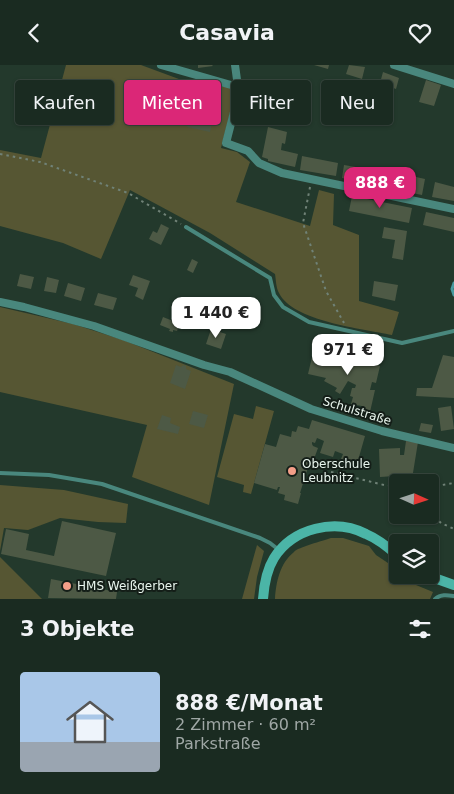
<!DOCTYPE html>
<html lang="de">
<head>
<meta charset="utf-8">
<style>
	:root { --surface:#1a2b21; --page:#23332a; --text:#f1f3f6; --muted:#9fa7a5; --line:#38473f; --accent:#db2777 }
	body { margin:0; font-family:"DejaVu Sans",sans-serif; background:var(--page); color:var(--text); height:100vh; display:flex; flex-direction:column; font-size:19px; white-space:nowrap }
	* { box-sizing:border-box; margin:0 }
	p { font-size:16px; color:var(--muted) }
	.icon { flex:none; width:28px; height:28px; fill:none; stroke:currentColor; stroke-width:2; stroke-linecap:round; stroke-linejoin:round }
	.map { position:relative; height:534px; overflow:hidden }
	.drawer { display:flex; flex-direction:column; background:var(--surface); flex:1 }
	.drawer>* { flex:none }
	.top-card { position:absolute; left:15px; top:15px; width:425px; height:45px; display:flex; gap:10px }
	.needle { width:32px; rotate:93deg }
	.fabs { position:absolute; left:389px; top:409px; display:grid; gap:10px }
	.fabs a { display:grid; place-items:center; width:50px; height:50px; border-radius:5px; background:var(--surface); box-shadow:0 1px 4px #0004,0 0 0 1px var(--line); font-size:25px }
	.price { position:absolute; translate:-50% -42px; padding:0 11px; border-radius:10px; background:#fff; color:#222; font-size:16px; line-height:32px; filter:drop-shadow(0 1px 2px #0008) }
	.price::after { content:''; position:absolute; left:50%; top:30px; width:15px; height:11px; margin-left:-8px; background:inherit; clip-path:polygon(0 0,100% 0,50% 100%) }
	.price.on { background:var(--accent); color:#fff }
	ul { padding:0; list-style:none }
	li { display:flex; align-items:center; gap:15px; height:125px; padding:0 20px }
	li span { display:grid; place-items:center; flex:none; width:140px; height:100px; border-radius:5px; color:#555 }
	li>.icon { margin-inline-start:auto }
	span .icon { width:60px; height:60px; fill:#fffc; stroke-width:1 }
	li b { font-size:21px }
	h2 { display:flex; justify-content:space-between; align-items:center; height:60px; padding:0 20px; font-size:21px }
	.pill { padding:0 18px; border-radius:5px; background:var(--surface); box-shadow:0 1px 4px #0004,0 0 0 1px var(--line); font-size:18px; line-height:45px }
	.pill.on { background:var(--accent); color:#fff }
	header { display:flex; justify-content:space-between; align-items:center; height:65px; padding:0 20px; background:var(--surface); font-size:22px; font-weight:600 }
	.map>svg:first-child { display:block }
	.green { fill:#565633 }
	.lines { fill:none; stroke-linecap:round; stroke-linejoin:round }
	.stream { stroke:#499ba1; stroke-width:3 }
	.building { fill:#4d5945 }
	.path { stroke:#708277; stroke-width:2; stroke-dasharray:2.5 4; stroke-linecap:butt }
	.lane { stroke:#49877d; stroke-width:4 }
	.street { stroke:#49877d; stroke-width:8 }
	.secondary { stroke:#4bb5a7; stroke-width:10 }
	.poi-dot { fill:#f49e88; stroke:#141e18; stroke-width:2 }
	.labels { text-anchor:middle; dominant-baseline:central; stroke-width:4; stroke-linejoin:round; paint-order:stroke }
	.street-label { font-size:12px; fill:#e9f6ee; stroke:#141e18 }
	.poi-label { font-size:12px; fill:#e9f6ee; stroke:#141e18; text-anchor:start }
</style>
</head>
<body>
<header><svg class="icon" aria-label="back" viewBox="0 0 24 24"><path d="M15 5l-7 7 7 7"/></svg>Casavia<svg class="icon" aria-label="heart" viewBox="0 0 24 24"><path d="M12 20l-8-8c-3-5 5-10 8-4 3-6 11-1 8 4z"/></svg></header>
<div class="map">
<svg width="454" height="534" viewBox="0 0 454 534">
	<rect width="100%" height="100%" fill="#23392c"/>
	<!-- green -->
	<path class="green" d="M66 0H141L187 17 235 23 232 40 221 83 237 87 250 97 236 137 310 161 319 125 334 129 333 160 359 170V236L399 247 392 270C363 264 292 256 279 228 276 223 276 215 275 209L210 168 130 125 101 194 63 178 0 161V85L41 93Z
		M0 242 73 259 123 275 234 319 209 440 132 412 147 360 0 327Z
		M256 341 274 346 251 429 243 427 244 420 217 412 234 349 253 354Z
		M0 420 64 425 128 439 126 458 98 457 60 453 28 465 4 463 0 486Z
		M331 473H343L369 481 376 490 397 504 398 510H404L416 520 433 527 430 534H275C276 517 280 498 294 487 298 482 323 476 331 473Z
		M257 480 264 486 257 512 254 534H242Z
		M0 492 42 534H0Z"/>
	<g class="lines">
		<!-- stream -->
		<path class="stream" d="M454 218 452 224 454 230"/>
	</g>
	<!-- building -->
	<path class="building" d="M198 0H212L213 1 198 3Z
		M314 0H329L328 4Z
		M349 0 365 2 362 14 346 9Z
		M383 7 399 13 396 24 380 18Z
		M426 15 441 20 434 41 419 37Z
		M190 35 216 40 210 67 187 62 190 45H188Z
		M268 62 287 67 285 79 282 78 281 85 298 89 295 102 268 96V94L262 92Z
		M302 91 338 98 336 111 300 105Z
		M344 100 379 106 376 119 342 113Z
		M390 106 425 114 422 130 386 123Z
		M435 117 454 122V136L432 132Z
		M352 131 412 143 409 158 349 146Z
		M426 147 454 153V167L423 160Z
		M161 159 169 163 161 180 149 174 153 166 157 168Z
		M384 162 407 166 403 195 392 193 395 175 382 173Z
		M192 194 198 197 193 208 187 205Z
		M20 209 34 212 31 224 17 221Z
		M133 210 150 216 143 235 135 231 138 223 129 220Z
		M47 212 59 215 56 228 44 226Z
		M374 216 398 220 395 236 372 231Z
		M68 218 85 223 81 236 64 231Z
		M98 228 117 233 113 245 94 240Z
		M163 252 173 256 174 253 177 254 176 257 180 258 177 266 173 265V267L169 266 170 264 160 260Z
		M211 264 226 269 221 284 206 279Z
		M320 287 325 288 324 291 335 290 334 293H346L345 296 351 297V294L356 296 357 291 375 296 374 299 380 301 376 318 372 317 370 325H375L370 347 362 345V341L351 339 353 332 350 331 352 323H355L356 320 348 316 340 329 335 326 337 323 324 316 326 313 308 309 313 288 319 290Z
		M443 290 454 292V333L416 331 417 323H432Z
		M176 300 181 302 183 300 186 301V304L191 306 185 324 170 318Z
		M451 341 454 364 441 366 438 343Z
		M193 346 208 350 204 363 189 359Z
		M162 350 171 353 170 358 180 362 178 369 157 364Z
		M312 355 365 371 357 399 341 394 343 389 335 386 333 392 320 388 324 376 317 373 315 378 312 377V379L313 381 318 383 314 394 311 393 300 428H301L298 439 284 435 285 430 278 428 280 422H278L277 425 254 418 265 379 276 382 280 369 291 372 292 366 296 367 298 361 309 364Z
		M421 358 433 360 431 368 419 366Z
		M406 376 418 377 412 414 402 413V416H395V411L380 412 379 384 400 383V390H404Z
		M62 456 116 468 106 511 1 489 6 464 29 469 26 485 54 491Z
		M51 514 117 527 116 534 48 533Z"/>
	<g class="lines">
		<!-- path -->
		<path class="path" d="M0 89 40 97 128 128 181 159
			M310 122 303 158 326 226 344 258
			M331 407 384 420 398 421
			M430 422 454 418
			M430 447 441 458 454 464"/>
		<!-- lane -->
		<path class="lane" d="M186 162 270 213 274 230 283 242 309 257 402 278 454 266
			M0 408 49 410 102 419 260 473 270 478 279 485
			M435 534C441 529 447 530 454 531"/>
		<!-- street -->
		<path class="street" d="M161 0 238 22
			M235 0 238 22 235 43 226 78 248 86 259 98 282 108 454 144
			M394 0 454 19
			M0 237 24 242 94 261 204 300 230 307 311 344 382 366 454 383"/>
		<!-- secondary -->
		<path class="secondary" d="M426 510 454 520
			M263 534C264 520 266 506 274 493 293 463 335 453 366 469 378 474 388 482 398 491"/>
	</g>
	<!-- markers -->
	<g class="poi-dot">
		<circle cx="292" cy="406" r="5"/>
		<circle cx="67" cy="521" r="5"/>
	</g>
	<g class="labels">
		<!-- street labels -->
		<g class="street-label">
			<text transform="translate(357 346) rotate(17)">Schulstraße</text>
		</g>
		<!-- poi labels -->
		<g class="poi-label">
			<text x="302" y="399">Oberschule<tspan x="302" dy="14">Leubnitz</tspan></text>
			<text x="77" y="521">HMS Weißgerber</text>
		</g>
	</g>
</svg>
<div class="fabs">
<a><svg class="needle" viewBox="-14 -14 28 28"><path d="M0-13l5 13h-10z" fill="#e53935"/><path d="M0 13l5-13h-10z" fill="#9fa7a5"/></svg></a>
<a><svg class="icon" aria-label="layers" viewBox="0 0 24 24"><path d="M12 4l9 5-9 5-9-5zM3 14l9 5 9-5"/></svg></a>
</div>
<b class="price on" style="left:380px;top:144px">888 €</b>
<b class="price" style="left:216px;top:274px">1 440 €</b>
<b class="price" style="left:348px;top:311px">971 €</b>
<div class="top-card">
<a class="pill">Kaufen</a>
<a class="pill on">Mieten</a>
<a class="pill">Filter</a>
<a class="pill">Neu</a>
</div>
</div>
<section class="drawer">
<h2>3 Objekte<svg class="icon" aria-label="filters" viewBox="0 0 24 24"><path d="M4 7h16M4 17h16"/><circle cx="9" cy="7" r="2"/><circle cx="15" cy="17" r="2"/></svg></h2>
<ul>
<li><span style="background:linear-gradient(#a9c7e8 70%,#9aa5b1 0)"><svg class="icon" aria-label="home" viewBox="0 0 24 24"><path d="M3 11l9-7 9 7M6 9v11h12V9"/></svg></span><div><b>888 €/Monat</b><p>2 Zimmer · 60 m²</p><p>Parkstraße</p></div></li>
</ul>
</section>
</body>
</html>
